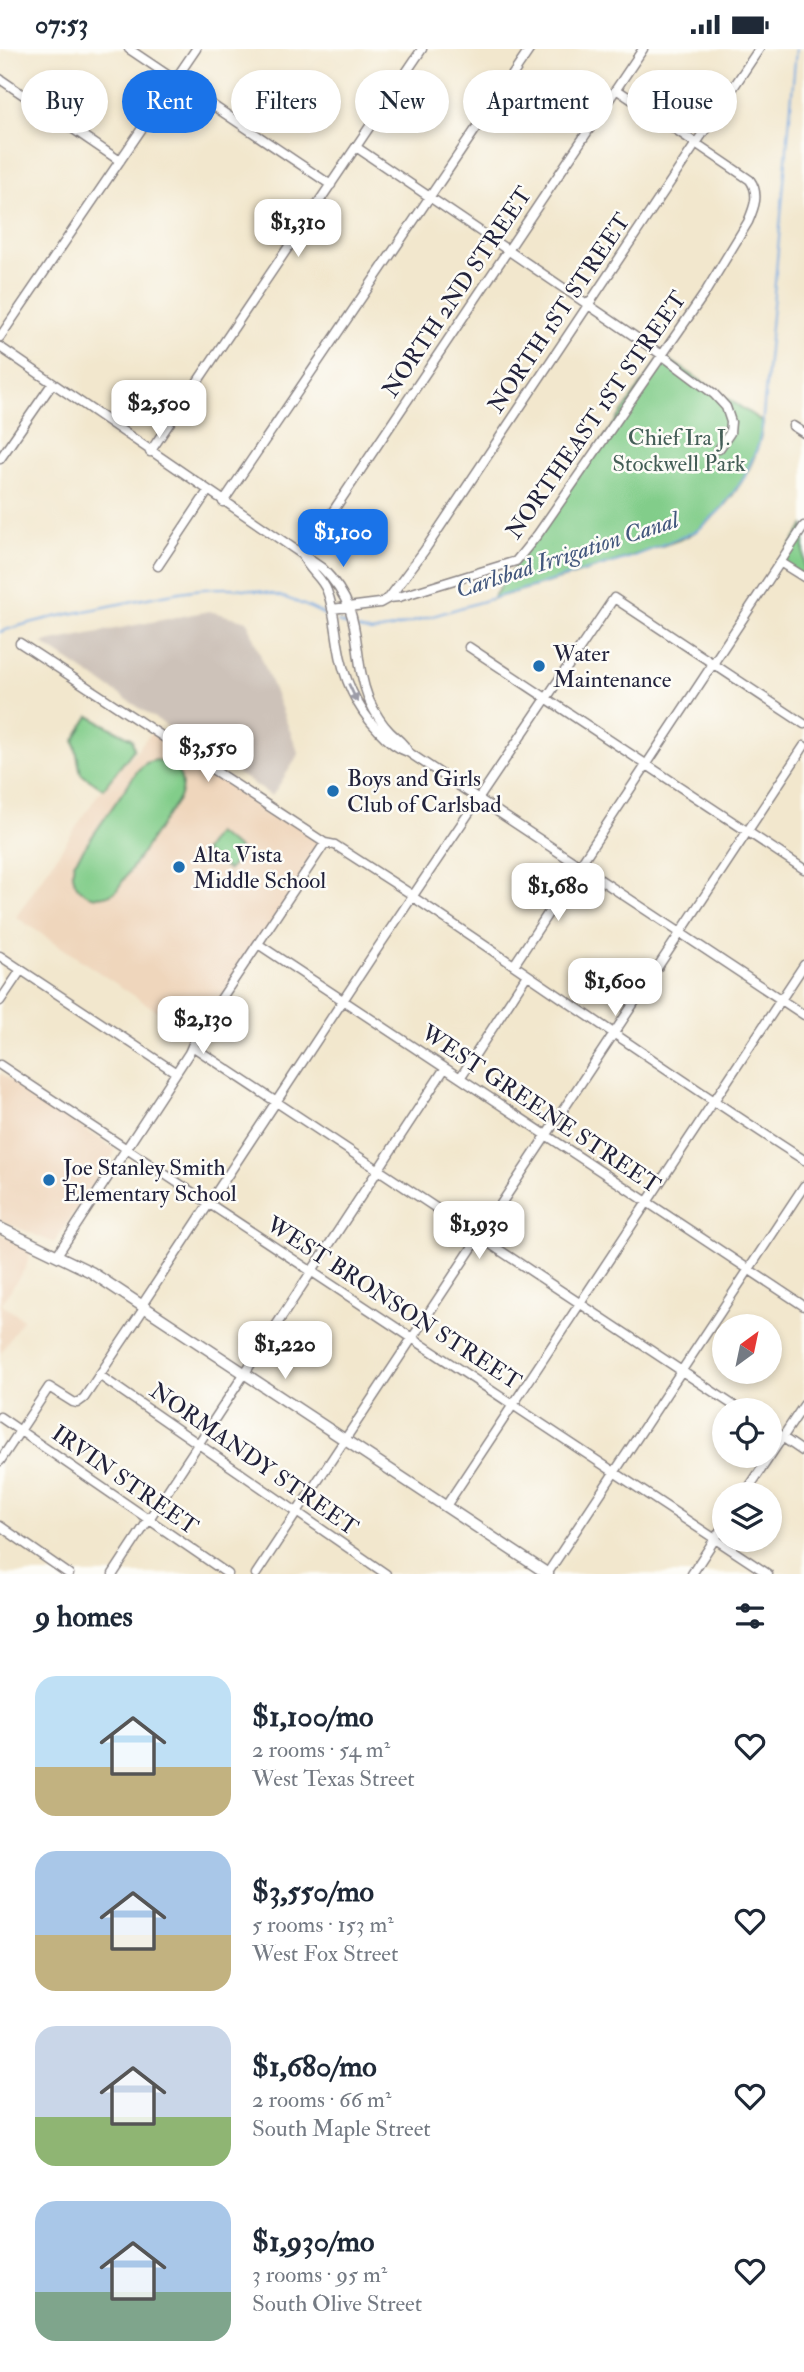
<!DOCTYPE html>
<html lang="en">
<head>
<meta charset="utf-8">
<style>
	:root { --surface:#fff; --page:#f6f6f7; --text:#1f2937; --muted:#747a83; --accent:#1a73e8 }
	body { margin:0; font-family:"IM FELL Double Pica",serif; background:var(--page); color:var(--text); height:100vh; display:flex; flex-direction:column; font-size:26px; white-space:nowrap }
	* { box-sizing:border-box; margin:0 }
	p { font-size:23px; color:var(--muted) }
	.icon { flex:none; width:38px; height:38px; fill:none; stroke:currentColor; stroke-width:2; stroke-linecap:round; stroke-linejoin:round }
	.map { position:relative; height:1525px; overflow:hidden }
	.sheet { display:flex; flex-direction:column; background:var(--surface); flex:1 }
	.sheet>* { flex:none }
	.hud { position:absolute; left:21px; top:21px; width:763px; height:63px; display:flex; gap:14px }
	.needle { width:46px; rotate:33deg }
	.tools { position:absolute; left:712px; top:1265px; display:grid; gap:14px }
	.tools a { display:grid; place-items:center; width:70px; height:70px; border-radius:50%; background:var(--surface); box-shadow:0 4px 10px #0003; font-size:35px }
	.price { position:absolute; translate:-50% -60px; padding:0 16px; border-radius:14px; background:#fff; color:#222; font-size:23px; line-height:46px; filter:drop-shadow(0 2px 4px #0008) }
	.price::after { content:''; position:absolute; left:50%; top:42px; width:21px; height:16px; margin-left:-10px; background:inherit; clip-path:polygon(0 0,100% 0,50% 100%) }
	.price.selected { background:var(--accent); color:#fff }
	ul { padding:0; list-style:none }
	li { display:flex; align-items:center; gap:21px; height:175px; padding:0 35px }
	li span { display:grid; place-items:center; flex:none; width:196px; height:140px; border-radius:21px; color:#555 }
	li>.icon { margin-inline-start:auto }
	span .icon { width:84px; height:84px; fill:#fffc; stroke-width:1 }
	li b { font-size:30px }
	h2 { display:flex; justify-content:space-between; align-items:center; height:84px; padding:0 35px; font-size:30px }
	.tag { padding:0 24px; border-radius:32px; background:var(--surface); box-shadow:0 4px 10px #0003; font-size:24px; line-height:63px }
	.tag.selected { background:var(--accent); color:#fff }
	.status { display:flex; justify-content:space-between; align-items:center; height:49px; padding:0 35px; background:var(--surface); direction:ltr }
	.status svg { height:19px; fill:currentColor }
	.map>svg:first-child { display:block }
	.built { fill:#efd6bc }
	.industrial { fill:#cdc2b9 }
	.green { fill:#82cd8a; stroke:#527862; stroke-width:2 }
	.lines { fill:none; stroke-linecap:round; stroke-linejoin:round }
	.stream { stroke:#73a6df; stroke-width:2 }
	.minor-casing { stroke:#8a8484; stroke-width:11 }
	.major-casing { stroke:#8a8484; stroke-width:13 }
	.minor { stroke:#fff; stroke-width:8 }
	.major { stroke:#fff; stroke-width:10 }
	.oneway { fill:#9c9ca7 }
	.poi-dot { fill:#1f6fb2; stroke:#fdfcf7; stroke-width:2.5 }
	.labels { text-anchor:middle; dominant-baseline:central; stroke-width:5; stroke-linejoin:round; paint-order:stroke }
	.street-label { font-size:23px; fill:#22223b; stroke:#fdfcf7 }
	.park-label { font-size:23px; fill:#445e57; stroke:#fdfcf7 }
	.poi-label { font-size:23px; fill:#22223b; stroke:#fdfcf7; text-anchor:start }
	.water-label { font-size:24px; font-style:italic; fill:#42577d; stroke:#fdfcf7 }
</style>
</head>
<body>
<div class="status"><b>07:53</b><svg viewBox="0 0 49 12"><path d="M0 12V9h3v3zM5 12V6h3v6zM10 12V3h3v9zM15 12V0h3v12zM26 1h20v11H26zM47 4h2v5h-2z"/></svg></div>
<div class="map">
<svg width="804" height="1525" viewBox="0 0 804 1525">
	<rect width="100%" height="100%" fill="#fdfcf7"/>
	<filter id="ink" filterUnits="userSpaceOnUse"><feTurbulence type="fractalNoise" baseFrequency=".0143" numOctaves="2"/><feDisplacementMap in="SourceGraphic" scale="14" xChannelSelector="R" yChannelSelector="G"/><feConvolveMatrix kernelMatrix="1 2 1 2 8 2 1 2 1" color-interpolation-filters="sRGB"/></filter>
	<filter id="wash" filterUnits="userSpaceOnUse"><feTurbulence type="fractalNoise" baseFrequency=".00686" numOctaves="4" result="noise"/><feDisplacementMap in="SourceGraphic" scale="28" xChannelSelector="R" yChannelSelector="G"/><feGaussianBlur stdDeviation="1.57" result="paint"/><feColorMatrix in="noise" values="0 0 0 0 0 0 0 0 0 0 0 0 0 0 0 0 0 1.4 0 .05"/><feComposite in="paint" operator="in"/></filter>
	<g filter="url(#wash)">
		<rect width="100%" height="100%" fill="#f2e7cd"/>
		<!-- built -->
		<path class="built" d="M153 682 325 794 196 988 16 868 99 744Z
			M0 1024 115 1100 114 1105 54 1194 0 1171Z
			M0 1185 31 1200 26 1218 1 1255 23 1270 0 1305Z"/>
		<!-- industrial -->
		<path class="industrial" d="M209 562 247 572 299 705 272 747 42 594Z"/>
		<!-- green -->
		<path class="green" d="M662 306 763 373C759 414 731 456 699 480 685 491 666 495 650 501 598 520 545 534 492 550Z
			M804 477V528L780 513Z
			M89 667 132 690 134 700 103 740 81 725 74 691Z
			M156 711C177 713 187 730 179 749L116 842C94 857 67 841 74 814L138 721 146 714Z
			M216 784 242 802 229 821 203 803Z"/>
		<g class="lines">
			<!-- stream -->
			<path class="stream" d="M338 573 349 577
				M358 580 371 583 392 579 632 508 698 481 720 461 744 429 758 397 762 378 796 0
				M0 583C34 571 70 565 105 558 192 540 247 522 330 569"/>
		</g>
	</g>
	<g filter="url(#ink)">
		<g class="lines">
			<!-- minor casing -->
			<g class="minor-casing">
				<path id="minor" d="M129 0 331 136
					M0 30 120 112
					M356 98 662 306 714 345 726 358 731 373 730 384 719 400
					M0 288 196 0
					M0 298 322 519C368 565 349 599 369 651 374 662 381 674 390 683 397 690 404 693 408 703
					M793 377 804 384
					M150 403 422 0
					M0 410 52 335
					M223 453 530 0
					M303 507C308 521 322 528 327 542 334 559 335 577 338 595 343 628 355 657 378 681 387 691 396 699 408 703L804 966
					M303 507 643 0
					M780 513 804 528
					M158 517 208 442
					M389 549 424 502 759 0
					M332 560 380 554 389 549 399 548 516 512 538 485 703 247 748 173C754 159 760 145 750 131L616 40
					M20 594 325 794 335 796 414 847
					M469 598 804 820
					M413 848C543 935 672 1026 804 1111
					M258 895 804 1257
					M0 907 175 1023
					M514 916 804 477
					M0 952 21 921
					M192 997 742 1362
					M0 1016 768 1525
					M460 1029 527 926
					M57 1206 189 1004 197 986 325 794
					M142 1256 377 900 614 549 804 675
					M99 1326 386 1525
					M0 1368 228 1525
					M770 1380 804 1403
					M0 1412 49 1338 73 1353 77 1354 84 1349 145 1258
					M744 1446 804 1356
					M446 1457 804 916
					M0 1477 69 1525
					M113 1525 445 1019
					M256 1525 804 697
					M547 1525 804 1137
					M692 1525 724 1476"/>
			</g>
			<!-- major casing -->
			<g class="major-casing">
				<path id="major" d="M0 1179 91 1223 548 1525"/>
			</g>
			<!-- minor -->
			<use href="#minor" class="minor"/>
			<!-- major -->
			<use href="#major" class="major"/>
		</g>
		<!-- one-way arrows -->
		<defs><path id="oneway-solid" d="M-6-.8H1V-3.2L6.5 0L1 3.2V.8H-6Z" transform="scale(1.75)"/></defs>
		<use class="oneway" href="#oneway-solid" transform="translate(353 644) rotate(65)"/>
	</g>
	<!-- markers -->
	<g class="poi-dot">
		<circle cx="539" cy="617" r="7"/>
		<circle cx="333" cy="742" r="7"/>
		<circle cx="179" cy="818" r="7"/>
		<circle cx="49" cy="1131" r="7"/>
	</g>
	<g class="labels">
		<!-- street labels -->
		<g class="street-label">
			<text transform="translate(457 243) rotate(-56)">NORTH 2ND STREET</text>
			<text transform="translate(559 264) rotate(-56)">NORTH 1ST STREET</text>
			<text transform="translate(596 366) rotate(-55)">NORTHEAST 1ST STREET</text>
			<text transform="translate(541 1060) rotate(34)">WEST GREENE STREET</text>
			<text transform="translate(394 1254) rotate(33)">WEST BRONSON STREET</text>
			<text transform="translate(254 1410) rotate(35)">NORMANDY STREET</text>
			<text transform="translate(125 1431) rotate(35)">IRVIN STREET</text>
		</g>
		<!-- park labels -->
		<g class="park-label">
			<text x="679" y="388">Chief Ira J.<tspan x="679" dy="26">Stockwell Park</tspan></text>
		</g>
		<!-- poi labels -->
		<g class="poi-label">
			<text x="553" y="604">Water<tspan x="553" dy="26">Maintenance</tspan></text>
			<text x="347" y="729">Boys and Girls<tspan x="347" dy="26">Club of Carlsbad</tspan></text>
			<text x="193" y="805">Alta Vista<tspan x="193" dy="26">Middle School</tspan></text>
			<text x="63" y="1118">Joe Stanley Smith<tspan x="63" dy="26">Elementary School</tspan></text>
		</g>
		<!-- water labels -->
		<g class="water-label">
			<text transform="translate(567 506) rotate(-18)">Carlsbad Irrigation Canal</text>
		</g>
	</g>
</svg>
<div class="tools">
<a><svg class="needle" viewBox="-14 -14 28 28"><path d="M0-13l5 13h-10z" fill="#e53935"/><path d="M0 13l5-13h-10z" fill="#747a83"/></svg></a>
<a><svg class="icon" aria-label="locate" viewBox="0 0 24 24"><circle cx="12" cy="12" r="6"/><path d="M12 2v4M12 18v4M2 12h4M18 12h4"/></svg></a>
<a><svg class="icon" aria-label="layers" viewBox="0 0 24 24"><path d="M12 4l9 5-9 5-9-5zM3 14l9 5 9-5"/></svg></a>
</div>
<b class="price" style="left:298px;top:210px">$1,310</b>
<b class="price" style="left:159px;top:391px">$2,500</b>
<b class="price selected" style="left:343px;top:520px">$1,100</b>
<b class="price" style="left:208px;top:735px">$3,550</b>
<b class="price" style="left:558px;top:874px">$1,680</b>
<b class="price" style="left:615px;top:969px">$1,600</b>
<b class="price" style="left:203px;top:1007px">$2,130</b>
<b class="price" style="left:479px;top:1212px">$1,930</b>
<b class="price" style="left:285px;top:1332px">$1,220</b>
<div class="hud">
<a class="tag">Buy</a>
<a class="tag selected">Rent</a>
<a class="tag">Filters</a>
<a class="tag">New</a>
<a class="tag">Apartment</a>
<a class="tag">House</a>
</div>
</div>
<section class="sheet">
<h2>9 homes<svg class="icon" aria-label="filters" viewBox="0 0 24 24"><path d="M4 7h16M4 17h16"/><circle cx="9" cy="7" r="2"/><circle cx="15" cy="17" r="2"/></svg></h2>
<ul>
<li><span style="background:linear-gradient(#bfe0f5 65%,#c2b280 0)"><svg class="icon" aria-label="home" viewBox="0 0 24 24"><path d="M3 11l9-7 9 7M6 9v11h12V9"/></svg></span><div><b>$1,100/mo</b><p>2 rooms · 54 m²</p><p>West Texas Street</p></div><svg class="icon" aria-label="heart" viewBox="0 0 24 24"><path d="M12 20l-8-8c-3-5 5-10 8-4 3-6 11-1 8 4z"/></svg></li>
<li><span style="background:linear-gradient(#a9c7e8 60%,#c2b280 0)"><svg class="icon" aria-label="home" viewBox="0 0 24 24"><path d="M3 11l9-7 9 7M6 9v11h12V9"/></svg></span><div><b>$3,550/mo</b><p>5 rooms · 153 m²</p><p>West Fox Street</p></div><svg class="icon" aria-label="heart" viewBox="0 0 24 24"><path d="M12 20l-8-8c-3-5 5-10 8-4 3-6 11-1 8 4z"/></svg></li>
<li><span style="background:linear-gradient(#c9d6e8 65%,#8fb573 0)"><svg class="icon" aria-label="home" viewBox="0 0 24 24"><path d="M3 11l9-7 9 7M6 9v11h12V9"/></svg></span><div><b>$1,680/mo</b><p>2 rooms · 66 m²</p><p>South Maple Street</p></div><svg class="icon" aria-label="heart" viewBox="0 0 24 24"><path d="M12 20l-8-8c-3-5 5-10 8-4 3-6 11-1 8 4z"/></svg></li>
<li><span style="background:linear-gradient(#a9c7e8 65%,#7fa58c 0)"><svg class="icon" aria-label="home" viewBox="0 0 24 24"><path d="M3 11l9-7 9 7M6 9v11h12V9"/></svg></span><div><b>$1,930/mo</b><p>3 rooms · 95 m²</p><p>South Olive Street</p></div><svg class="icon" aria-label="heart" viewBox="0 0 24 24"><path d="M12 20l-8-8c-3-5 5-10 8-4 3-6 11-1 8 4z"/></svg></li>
</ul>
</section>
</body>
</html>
